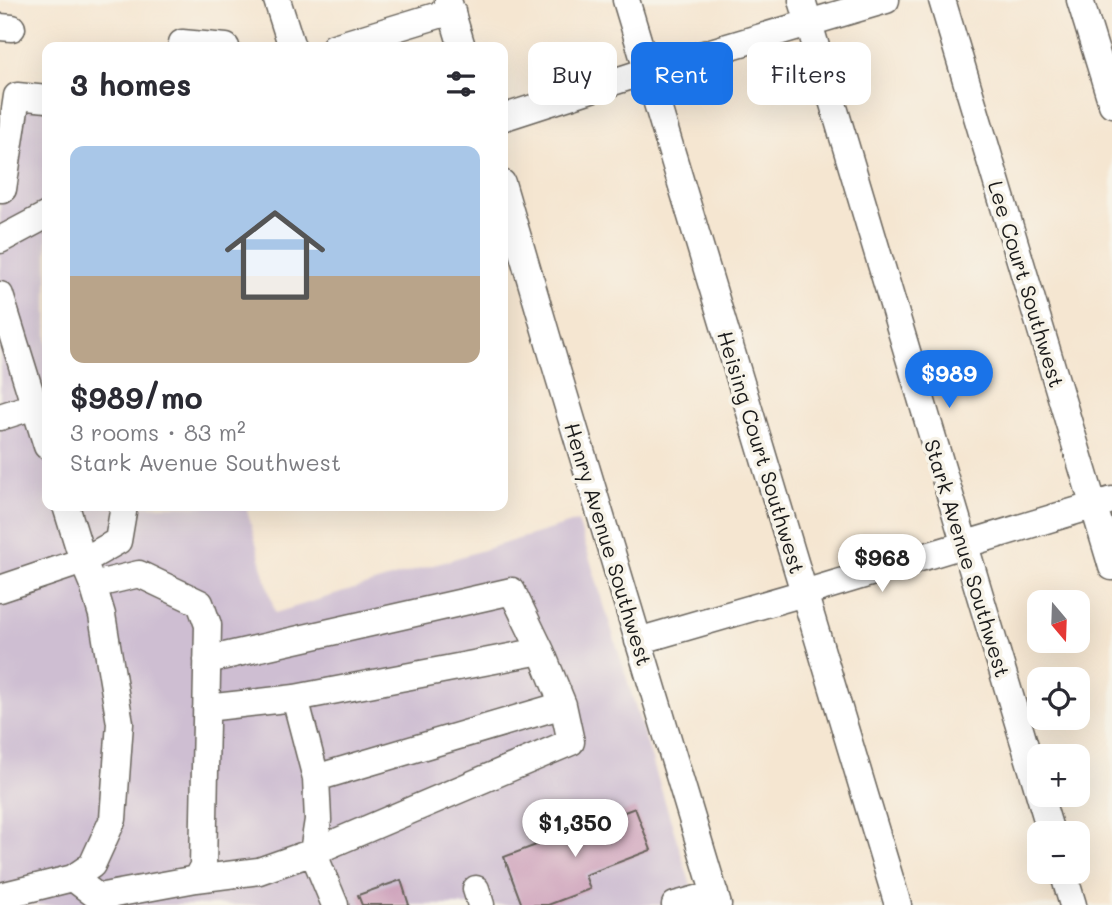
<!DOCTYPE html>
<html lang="en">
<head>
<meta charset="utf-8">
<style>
	:root { --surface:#fff; --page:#f2f2f3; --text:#2b2b33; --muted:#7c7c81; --accent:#1a73e8 }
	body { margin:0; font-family:Mali,sans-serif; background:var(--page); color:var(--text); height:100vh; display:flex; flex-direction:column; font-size:26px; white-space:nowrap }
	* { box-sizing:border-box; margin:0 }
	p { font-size:23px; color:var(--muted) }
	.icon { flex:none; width:38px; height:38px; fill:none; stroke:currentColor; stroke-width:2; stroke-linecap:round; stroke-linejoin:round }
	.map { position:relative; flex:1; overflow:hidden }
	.panel { position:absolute; left:42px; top:42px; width:466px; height:469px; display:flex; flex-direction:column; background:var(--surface); border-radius:14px; box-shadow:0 7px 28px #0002 }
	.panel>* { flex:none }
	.top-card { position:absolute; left:528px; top:42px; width:478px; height:63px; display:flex; gap:14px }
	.needle { width:46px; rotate:161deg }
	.controls { position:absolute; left:1027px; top:590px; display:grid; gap:14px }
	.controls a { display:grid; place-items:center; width:63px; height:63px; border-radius:14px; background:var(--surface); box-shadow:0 7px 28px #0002; font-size:35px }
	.price { position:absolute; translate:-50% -60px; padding:0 16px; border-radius:24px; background:#fff; color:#222; font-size:23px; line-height:46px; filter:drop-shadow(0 2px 4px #0008) }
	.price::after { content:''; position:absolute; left:50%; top:42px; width:21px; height:16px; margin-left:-10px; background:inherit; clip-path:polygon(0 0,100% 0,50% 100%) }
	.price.selected { background:var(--accent); color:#fff }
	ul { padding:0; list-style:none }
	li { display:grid; align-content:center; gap:14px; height:371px; padding:0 28px }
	li span { display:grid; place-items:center; height:217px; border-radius:14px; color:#555 }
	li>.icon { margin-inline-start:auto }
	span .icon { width:126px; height:126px; fill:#fffc; stroke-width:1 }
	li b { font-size:30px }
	h2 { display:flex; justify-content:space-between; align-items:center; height:84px; padding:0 28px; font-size:30px }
	.pill { padding:0 24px; border-radius:14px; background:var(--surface); box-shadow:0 7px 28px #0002; font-size:24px; line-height:63px }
	.pill.selected { background:var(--accent); color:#fff }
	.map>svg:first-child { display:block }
	.industrial { fill:#cebed2 }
	.building { fill:#cea2bb }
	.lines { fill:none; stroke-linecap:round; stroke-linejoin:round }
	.minor-casing { stroke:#68635b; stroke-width:29 }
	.minor { stroke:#fff; stroke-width:26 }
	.labels { text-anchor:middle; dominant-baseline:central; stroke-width:7; stroke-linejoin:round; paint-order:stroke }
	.street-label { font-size:21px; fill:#1c1c1c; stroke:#f7f3e8 }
</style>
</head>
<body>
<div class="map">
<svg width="1112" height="905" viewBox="0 0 1112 905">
	<rect width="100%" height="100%" fill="#f7f3e8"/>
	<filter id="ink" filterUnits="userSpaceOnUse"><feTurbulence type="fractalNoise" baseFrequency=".0143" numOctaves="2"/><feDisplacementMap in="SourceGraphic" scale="14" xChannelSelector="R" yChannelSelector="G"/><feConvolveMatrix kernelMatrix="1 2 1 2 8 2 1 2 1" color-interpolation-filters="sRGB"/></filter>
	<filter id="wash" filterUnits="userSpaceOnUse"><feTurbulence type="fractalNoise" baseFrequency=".00686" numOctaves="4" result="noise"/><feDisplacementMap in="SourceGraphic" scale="28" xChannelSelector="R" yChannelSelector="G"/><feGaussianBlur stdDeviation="1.57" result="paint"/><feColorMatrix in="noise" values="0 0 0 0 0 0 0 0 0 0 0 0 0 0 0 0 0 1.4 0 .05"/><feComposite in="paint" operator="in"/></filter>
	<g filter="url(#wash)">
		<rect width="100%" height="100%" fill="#f5e6d1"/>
		<!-- industrial -->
		<path class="industrial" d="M12 89 47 92V506H246L275 613 578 521 697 905H0V173Z"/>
		<g id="blocks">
			<!-- building -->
			<path class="building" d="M635 808 651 850 585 875 590 889 548 905H522L504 857Z
				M401 880 409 905H362L358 895Z"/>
		</g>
	</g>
	<g filter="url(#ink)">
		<use href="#blocks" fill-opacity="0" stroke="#68635b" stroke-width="2"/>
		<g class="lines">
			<!-- minor casing -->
			<g class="minor-casing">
				<path id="minor" d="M277 0 292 47
					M448 0 462 47
					M626 0 898 905
					M802 0 1051 833
					M942 0 1112 567
					M1080 0 1112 104
					M0 27 12 28
					M182 43 226 47
					M334 47 452 11
					M502 118 647 71 886 0
					M502 183 555 364 718 905
					M0 189H3L17 96 47 99
					M0 240 47 215
					M0 295 47 446
					M0 417 47 402
					M0 589 83 561 118 541 124 506
					M638 641 804 593 1112 500
					M207 660 512 591 541 651 563 705 571 742 313 852 335 905
					M206 708 295 698 541 651
					M316 778 563 705
					M1063 872 1073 905
					M73 878 98 897 196 879 203 866 208 625 200 603 139 574 93 585
					M196 879 259 871 313 852 318 820 316 778 295 698
					M476 889 481 905
					M0 896 73 878 92 865 113 819 120 723 102 615 93 585 83 561 66 506
					M675 905 715 894"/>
			</g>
			<!-- minor -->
			<use href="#minor" class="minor"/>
		</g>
	</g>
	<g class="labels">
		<!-- street labels -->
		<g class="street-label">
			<text transform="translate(1027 284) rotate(73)">Lee Court Southwest</text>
			<text transform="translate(762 452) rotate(73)">Heising Court Southwest</text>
			<text transform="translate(609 544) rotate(73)">Henry Avenue Southwest</text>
			<text transform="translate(968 558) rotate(73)">Stark Avenue Southwest</text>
		</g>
	</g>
</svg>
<div class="controls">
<a><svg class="needle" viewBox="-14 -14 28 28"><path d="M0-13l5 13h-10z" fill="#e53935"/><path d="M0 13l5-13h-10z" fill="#7c7c81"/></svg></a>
<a><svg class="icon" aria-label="locate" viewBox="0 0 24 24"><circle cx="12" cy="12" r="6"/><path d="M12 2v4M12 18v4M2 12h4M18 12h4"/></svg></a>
<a>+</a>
<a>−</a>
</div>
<b class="price selected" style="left:949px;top:410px">$989</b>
<b class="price" style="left:882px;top:594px">$968</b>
<b class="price" style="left:575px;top:859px">$1,350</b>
<div class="top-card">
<a class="pill">Buy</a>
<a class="pill selected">Rent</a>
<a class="pill">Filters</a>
</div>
<section class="panel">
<h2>3 homes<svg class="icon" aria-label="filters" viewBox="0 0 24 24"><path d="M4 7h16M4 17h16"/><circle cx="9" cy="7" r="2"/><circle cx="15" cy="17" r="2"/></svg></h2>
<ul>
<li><span style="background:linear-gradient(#a9c7e8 60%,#b9a48a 0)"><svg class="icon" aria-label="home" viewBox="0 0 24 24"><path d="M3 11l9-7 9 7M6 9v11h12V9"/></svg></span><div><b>$989/mo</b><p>3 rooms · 83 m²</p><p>Stark Avenue Southwest</p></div></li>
</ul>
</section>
</div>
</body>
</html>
